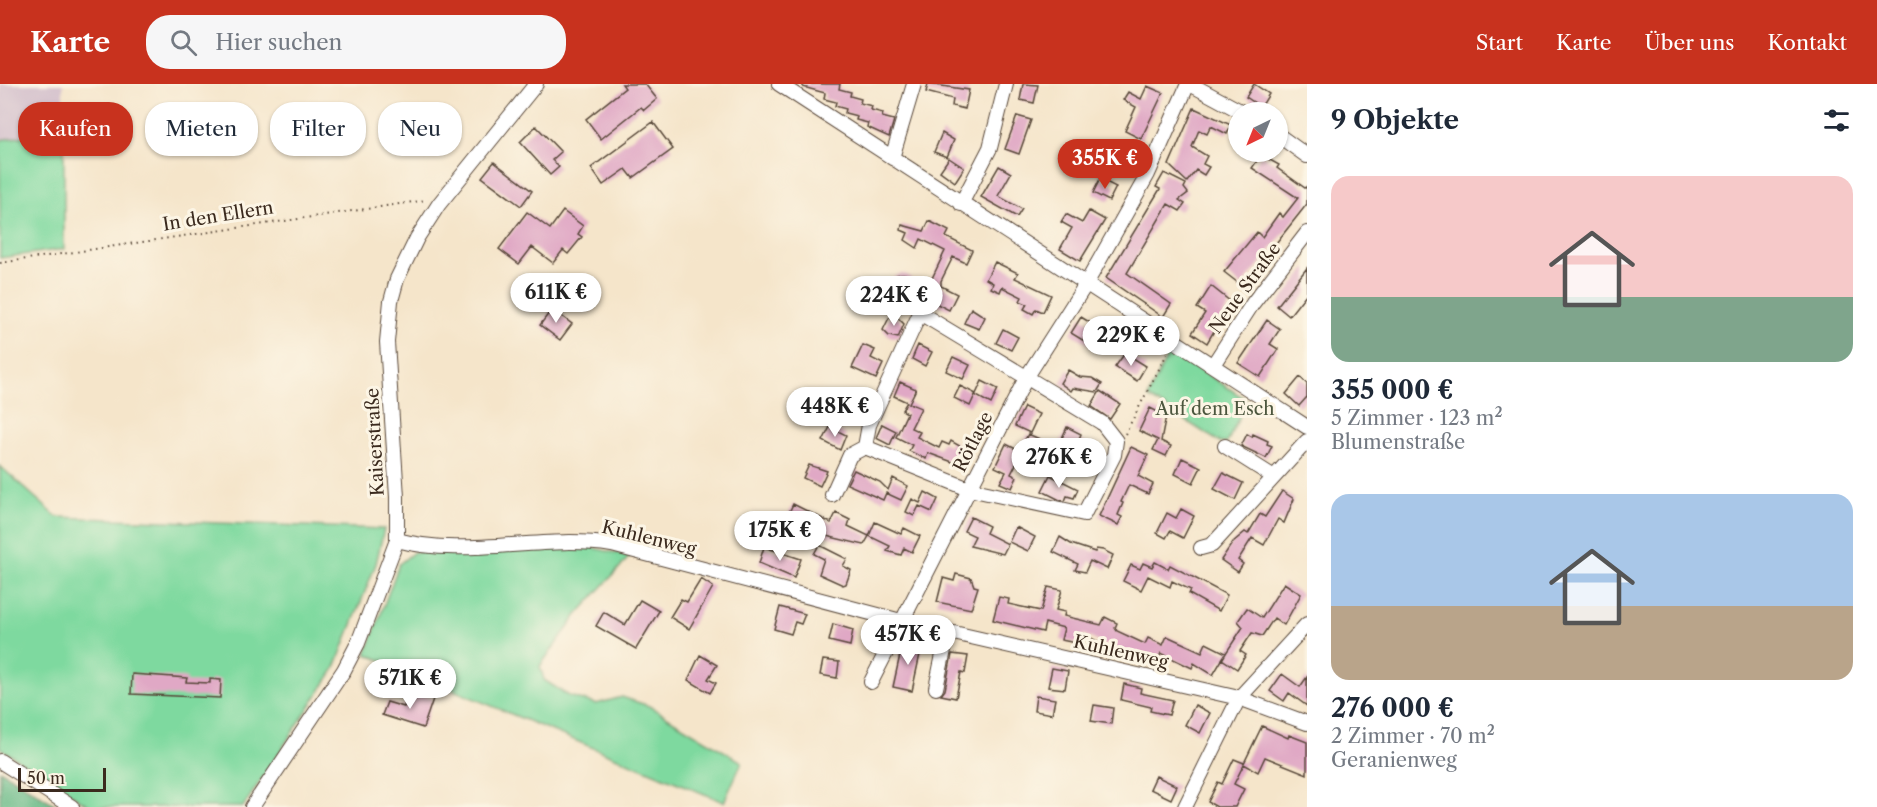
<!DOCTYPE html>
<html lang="de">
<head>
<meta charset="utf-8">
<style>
	:root { --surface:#fff; --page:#f6f6f7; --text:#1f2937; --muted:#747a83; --accent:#c8321e }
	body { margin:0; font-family:"Libre Caslon Text",serif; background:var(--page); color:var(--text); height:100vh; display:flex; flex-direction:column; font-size:22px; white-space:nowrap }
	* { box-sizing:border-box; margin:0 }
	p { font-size:20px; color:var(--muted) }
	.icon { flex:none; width:33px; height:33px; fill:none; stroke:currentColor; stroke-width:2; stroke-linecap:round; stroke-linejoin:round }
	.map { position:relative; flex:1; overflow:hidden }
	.sheet { display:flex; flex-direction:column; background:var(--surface); width:570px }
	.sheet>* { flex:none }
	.top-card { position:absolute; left:18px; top:18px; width:570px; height:54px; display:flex; gap:12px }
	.needle { width:39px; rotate:223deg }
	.fabs { position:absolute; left:1228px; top:18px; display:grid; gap:12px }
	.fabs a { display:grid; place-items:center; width:60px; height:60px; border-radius:50%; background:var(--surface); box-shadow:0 2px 4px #0004; font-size:30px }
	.scale { position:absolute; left:18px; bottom:15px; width:88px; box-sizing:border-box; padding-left:6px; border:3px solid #3b2a1e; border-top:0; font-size:16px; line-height:21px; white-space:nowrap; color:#3b2a1e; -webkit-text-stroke:4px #fcf5e5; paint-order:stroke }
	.price { position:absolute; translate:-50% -51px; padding:0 14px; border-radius:21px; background:#fff; color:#222; font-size:20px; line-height:39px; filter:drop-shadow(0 2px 3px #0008) }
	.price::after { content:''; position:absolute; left:50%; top:36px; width:18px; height:14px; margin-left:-9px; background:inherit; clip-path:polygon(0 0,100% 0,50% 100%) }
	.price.on { background:var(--accent); color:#fff }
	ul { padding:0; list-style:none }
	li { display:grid; align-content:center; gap:12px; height:318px; padding:0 24px }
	li span { display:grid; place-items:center; height:186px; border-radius:18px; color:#555 }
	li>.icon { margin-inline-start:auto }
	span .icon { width:108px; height:108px; fill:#fffc; stroke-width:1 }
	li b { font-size:26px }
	h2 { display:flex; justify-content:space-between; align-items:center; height:72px; padding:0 24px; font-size:26px }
	.tag { padding:0 21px; border-radius:24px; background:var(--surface); box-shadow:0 2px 4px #0004; font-size:21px; line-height:54px }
	.tag.on { background:var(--accent); color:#fff }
	header { display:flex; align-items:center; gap:36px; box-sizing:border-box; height:84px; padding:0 30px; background:var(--accent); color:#fff }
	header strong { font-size:28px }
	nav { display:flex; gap:33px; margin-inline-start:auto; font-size:21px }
	.search { width:420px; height:54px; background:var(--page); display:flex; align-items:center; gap:15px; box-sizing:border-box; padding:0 21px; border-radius:24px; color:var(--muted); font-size:22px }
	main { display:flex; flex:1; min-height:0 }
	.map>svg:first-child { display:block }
	.industrial { fill:#d1bdcb }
	.green { fill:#7ed99f; stroke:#5c825e; stroke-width:1.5 }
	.forest { fill:#66b986; stroke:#507252; stroke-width:1.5 }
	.building { fill:#e0a8c5 }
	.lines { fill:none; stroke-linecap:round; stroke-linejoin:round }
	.minor-casing { stroke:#574638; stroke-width:16 }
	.path { stroke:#574638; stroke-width:2; stroke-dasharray:1.5 4.5; stroke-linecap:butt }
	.minor { stroke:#fff; stroke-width:14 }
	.labels { text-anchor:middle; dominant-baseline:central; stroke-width:6; stroke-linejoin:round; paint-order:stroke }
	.street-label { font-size:18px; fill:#3b2a1e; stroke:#fcf5e5 }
	.park-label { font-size:18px; fill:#4c563e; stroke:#fcf5e5 }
</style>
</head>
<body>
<header>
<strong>Karte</strong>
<div class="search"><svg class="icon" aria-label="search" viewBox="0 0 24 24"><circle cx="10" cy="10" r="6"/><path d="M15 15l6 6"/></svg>Hier suchen</div>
<nav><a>Start</a><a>Karte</a><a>Über uns</a><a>Kontakt</a></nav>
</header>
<main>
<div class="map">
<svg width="1307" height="723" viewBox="0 0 1307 723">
	<rect width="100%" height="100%" fill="#fcf5e5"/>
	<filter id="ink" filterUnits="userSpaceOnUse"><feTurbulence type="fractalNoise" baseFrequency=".0167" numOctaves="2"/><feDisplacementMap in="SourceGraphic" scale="12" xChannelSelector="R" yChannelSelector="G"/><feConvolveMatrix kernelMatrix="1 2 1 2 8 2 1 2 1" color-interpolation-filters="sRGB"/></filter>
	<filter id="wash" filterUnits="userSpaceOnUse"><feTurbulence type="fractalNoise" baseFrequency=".008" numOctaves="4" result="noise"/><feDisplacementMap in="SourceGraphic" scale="24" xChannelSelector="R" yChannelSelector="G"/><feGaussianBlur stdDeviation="1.35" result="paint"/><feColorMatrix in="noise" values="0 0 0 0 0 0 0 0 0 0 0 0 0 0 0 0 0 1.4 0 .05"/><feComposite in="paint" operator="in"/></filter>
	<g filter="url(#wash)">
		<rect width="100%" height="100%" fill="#f5e5ca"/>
		<!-- industrial -->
		<path class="industrial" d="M0 0H63L64 165 0 174Z"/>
		<!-- green -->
		<path class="green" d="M64 46V165L0 174V56Z
			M1174 269 1247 316 1227 359H1221L1148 313 1168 270Z
			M0 382 57 433 384 445 376 480 334 586 243 723H91L0 664Z
			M589 463 630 472 577 531 540 582 544 596 569 612 596 620 622 613 649 622 742 678 724 718 366 570 399 480 414 468Z"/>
		<!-- forest -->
		<path class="forest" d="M0 686 59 723H0Z"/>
		<g id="blocks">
			<!-- building -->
			<path class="building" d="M622 0H645L657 15 644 26 641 23 601 55 586 35 625 4Z
				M803 0H840L839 5 851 8 850 12 861 15 860 19 872 22 871 26 883 29 882 33 894 36 889 53 867 43 868 39 856 36 857 32 845 29 846 25 835 22 836 18 824 15 825 9 803 3Z
				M928 0 969 6 965 25 952 22 953 15 926 8Z
				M1023 0 1038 1 1034 19 1020 16Z
				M1254 0 1269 10 1261 23 1246 13Z
				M1147 2 1163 9 1141 55 1125 47 1136 23 1123 16 1128 8 1141 15Z
				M1194 24 1231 41 1227 50 1211 42 1207 50 1199 46 1192 63 1207 72 1203 80 1209 83 1204 91 1196 86 1187 98 1169 81Z
				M1017 32 1031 36 1019 70 1005 65Z
				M653 38 673 65 633 94 626 85 603 101 591 84Z
				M536 42 561 68 552 76 559 83 550 91 520 58Z
				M942 49 954 56 947 73 934 68Z
				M1116 64 1132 72 1125 86 1109 78Z
				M1261 71 1279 81 1277 84 1305 104 1307 102V120L1242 202 1224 188 1257 148 1262 153 1279 129 1283 133 1298 114 1252 84Z
				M949 74 964 84 955 98 940 87Z
				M494 78 532 107 521 122 482 93Z
				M999 82 1011 89 998 112 1022 125 1017 133 981 113Z
				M1164 89 1186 100 1184 104 1188 109 1179 116 1185 120 1180 127 1168 120 1127 189 1171 220 1163 233 1106 194 1160 105 1156 103Z
				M1100 95 1116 103 1109 117 1093 109Z
				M563 127 583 142 578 150 582 153 568 170 563 166 553 179 532 163 519 180 499 165 527 128 550 145Z
				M1089 127 1105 136 1080 177 1060 165 1072 144 1061 138 1066 130 1082 139Z
				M929 137 949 147 946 153 972 166 966 179 953 173 941 197V202L957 210 949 226 933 218 937 210 932 214 924 211 945 167 921 155 917 164 905 156 908 149 901 146 902 141 924 147Z
				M995 178 1018 189 1015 194 1051 211 1043 228 1036 225 1033 230 1024 225 1027 220 1020 217 1022 213 1002 203 1000 208 991 204 993 199 986 195Z
				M1307 184V209L1289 232 1277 222Z
				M891 201a11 11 0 1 1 22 0a11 11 0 1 1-22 0Z
				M1211 202 1231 218 1207 259 1192 249 1205 229 1197 224Z
				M971 224 985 233 979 245 964 239Z
				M552 225 572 240 560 256 540 241Z
				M1081 233 1099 244 1089 260 1071 249Z
				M889 234H898L904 240 898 254 889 252 883 246Z
				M1267 236 1280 245 1270 260 1278 265 1260 293 1238 279Z
				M1003 245 1018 253 1011 266 996 259Z
				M863 261 875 266 871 274 883 280 876 295 852 284Z
				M918 261 932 268 925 282 912 275Z
				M1125 269 1146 282 1137 297 1115 283Z
				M953 273 970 281 963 295 946 287Z
				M1068 286 1080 293 1092 294 1102 300 1097 308 1073 304 1071 307 1060 299Z
				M1300 293 1307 300V313L1299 322 1286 310Z
				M982 297 998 305 991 320 975 311 970 322 954 314 960 302 976 310Z
				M900 298 916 305 909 319 921 324 911 344 920 348 917 353 939 364 942 358 949 361 951 357 965 365 958 380 928 369 926 375 909 367 912 361 896 353 907 329 902 326 907 318 894 312Z
				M1100 307 1120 320 1110 335 1091 322Z
				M846 312 859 319 853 332 839 325Z
				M1024 323 1039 330 1030 349 1015 342Z
				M1150 324 1166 332 1161 357 1171 362 1166 372 1153 366 1158 356 1139 347Z
				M882 340 896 347 890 361 876 354Z
				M830 343 846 351 840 366 823 357Z
				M1067 343 1081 350 1079 355 1088 360 1081 374 1060 364 1064 366 1053 387 1041 381 1046 370 1023 360 1028 350 1058 363Z
				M1247 350 1252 353 1253 350 1268 357 1267 360 1272 362 1266 374 1241 362Z
				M1006 360 1022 368 1011 390 1017 393 1012 404 1000 399 1006 388 995 383Z
				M1131 363 1148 371 1138 392 1153 400 1148 410 1129 401 1121 418 1123 419 1118 431 1122 433 1118 441 1099 432Z
				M1182 374 1201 383 1193 399 1175 390Z
				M809 381 827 387 820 402 803 394Z
				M854 386 880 398 888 406 893 394 908 402 901 416 886 409 883 416 847 400Z
				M1223 389 1243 399 1235 416 1214 405Z
				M1050 391 1078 405 1074 414 1067 412 1065 417 1060 416 1042 407Z
				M1282 407 1294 415 1284 439 1278 435 1264 461 1252 454 1238 476 1243 480 1238 488 1221 476 1233 458 1245 448 1248 450 1260 430 1265 433Z
				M925 408 938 415 932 428 919 422 914 432 906 428 912 415 920 419Z
				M793 420 831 439 836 429 850 436 848 442 869 452 864 461 805 447 785 437Z
				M1181 425 1194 432 1183 454 1170 447 1166 454 1157 449 1167 429 1176 434Z
				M971 433 989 442 986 449 1008 460 1003 470 970 462 975 452 964 447Z
				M875 438 901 450 904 444 920 452 912 468 904 464 901 471 887 467 890 462 869 452Z
				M1016 443 1035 453 1028 467 1009 458Z
				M1060 453 1071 460 1095 468 1096 465 1103 466 1113 471 1107 485 1090 477 1085 488 1075 486 1078 480 1053 468Z
				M819 461 847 475 843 482 851 486 846 500 843 501 819 490 824 475 814 470Z
				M764 463 801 475 794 494 759 479Z
				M1155 478 1168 485 1170 481 1227 511 1219 527 1189 510 1191 506 1172 497 1170 503 1148 492 1141 506 1123 497 1131 481 1140 485 1143 479 1152 483Z
				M956 490 971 494 974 502 978 503 971 525 937 518 943 494 954 497Z
				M701 495 713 503 689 545 670 533 681 515 687 518Z
				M1284 499 1301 510 1284 541 1274 534 1262 552 1252 549 1240 567 1246 571 1237 585 1222 575 1243 543 1238 537 1247 524 1262 534Z
				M1048 503 1062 506 1056 526 1065 528 1064 532 1101 541 1105 533 1117 539 1115 544 1117 547 1145 560 1148 554 1163 561 1167 552 1202 568 1206 559 1226 569 1213 591 1194 579 1192 584 1161 569 1157 579 1140 571 1138 575 1128 570 1127 572 1083 550 1081 560 1061 556 1064 544 1045 539 1043 548 993 536 999 513 1009 515 1008 520 1041 527Z
				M640 516 659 527 636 565 596 542 604 528 625 541Z
				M780 523 805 530 801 540 795 538 791 550 774 545Z
				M833 540 853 546 850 562 829 557Z
				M903 557 922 561 912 607 893 603Z
				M952 570 968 572 965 589 961 588 956 614 941 611 945 606Z
				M700 571 717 581 708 595 716 599 710 609 688 596Z
				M823 576 839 578 837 594 820 591Z
				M1052 584 1068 587 1065 605 1048 603Z
				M132 590 187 594 186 598 210 599V595L221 596 220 614 131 610Z
				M1282 590 1300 603 1307 593V622L1289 609 1284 617 1270 607Z
				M1124 600 1141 604 1140 609 1173 616 1169 631 1150 627 1151 623 1121 616Z
				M409 607 433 615 423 644 382 631 387 618 404 623Z
				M1036 612 1055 615 1052 630 1034 627Z
				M1094 621 1113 624 1111 640 1091 637Z
				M1195 621 1210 629 1200 649 1185 641Z
				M1262 642 1288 654 1289 651 1307 658V690L1265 673 1258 688 1244 680 1234 700 1244 705 1235 723H1217L1208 718 1218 698 1222 700 1234 675 1244 679Z
				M1156 692 1177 702 1171 715 1150 705Z"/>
		</g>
	</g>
	<g filter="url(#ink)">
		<use href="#blocks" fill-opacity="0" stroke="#574638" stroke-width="1.5"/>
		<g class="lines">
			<!-- minor casing -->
			<g class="minor-casing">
				<path id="minor" d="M779 0 1307 343
					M1190 0 1242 28
					M1278 51 1307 72
					M892 74 914 0
					M961 120 990 64 1006 0
					M920 229 1102 339 1116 357 1114 371 1084 430 969 405 865 363 869 341Z
					M1213 281 1253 219 1307 149
					M1225 362 1274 393
					M832 411 850 371 865 363
					M397 456C466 475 542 450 612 461L901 537 1239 614 1307 639
					M1201 464 1212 461 1307 357
					M871 598 1026 294 1086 200 1148 90 1188 0
					M936 604 948 547
					M0 677 72 723
					M252 723 344 586 358 559 397 456V413L387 258 391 217 397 195 417 154 439 120 536 0
					M1185 723 1239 614 1307 540"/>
			</g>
			<!-- path -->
			<path class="path" d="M0 179 427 116
				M1125 350 1168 268"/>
			<!-- minor -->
			<use href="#minor" class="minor"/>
		</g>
	</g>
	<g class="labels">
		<!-- street labels -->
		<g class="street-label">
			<text transform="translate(218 132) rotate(-9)">In den Ellern</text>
			<text transform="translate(1245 204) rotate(-54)">Neue Straße</text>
			<text transform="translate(375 358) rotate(-93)">Kaiserstraße</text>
			<text transform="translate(973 358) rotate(-63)">Rötlage</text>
			<text transform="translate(649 454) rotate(14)">Kuhlenweg</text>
			<text transform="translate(1121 568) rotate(13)">Kuhlenweg</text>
		</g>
		<!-- park labels -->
		<g class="park-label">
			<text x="1215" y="325">Auf dem Esch</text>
		</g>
	</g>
</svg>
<div class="fabs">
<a><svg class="needle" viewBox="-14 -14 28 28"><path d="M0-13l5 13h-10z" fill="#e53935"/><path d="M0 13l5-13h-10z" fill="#747a83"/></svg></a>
</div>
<div class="scale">50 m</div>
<b class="price on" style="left:1105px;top:106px">355K €</b>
<b class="price" style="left:556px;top:240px">611K €</b>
<b class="price" style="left:894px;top:243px">224K €</b>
<b class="price" style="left:1131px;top:283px">229K €</b>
<b class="price" style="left:835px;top:354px">448K €</b>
<b class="price" style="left:1059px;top:405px">276K €</b>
<b class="price" style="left:780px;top:478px">175K €</b>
<b class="price" style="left:908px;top:582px">457K €</b>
<b class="price" style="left:410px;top:626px">571K €</b>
<div class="top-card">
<a class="tag on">Kaufen</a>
<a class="tag">Mieten</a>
<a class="tag">Filter</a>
<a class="tag">Neu</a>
</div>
</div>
<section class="sheet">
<h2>9 Objekte<svg class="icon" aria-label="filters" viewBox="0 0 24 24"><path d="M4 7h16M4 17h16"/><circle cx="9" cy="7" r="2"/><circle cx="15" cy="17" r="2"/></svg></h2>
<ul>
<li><span style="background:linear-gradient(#f6c9c9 65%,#7fa58c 0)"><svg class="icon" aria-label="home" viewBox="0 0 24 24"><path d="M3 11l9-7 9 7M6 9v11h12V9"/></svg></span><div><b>355 000 €</b><p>5 Zimmer · 123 m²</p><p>Blumenstraße</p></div></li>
<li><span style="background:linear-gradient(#a9c7e8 60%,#b9a48a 0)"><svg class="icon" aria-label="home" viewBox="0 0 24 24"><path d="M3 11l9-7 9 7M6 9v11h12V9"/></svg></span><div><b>276 000 €</b><p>2 Zimmer · 70 m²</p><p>Geranienweg</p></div></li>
</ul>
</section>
</main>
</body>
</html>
